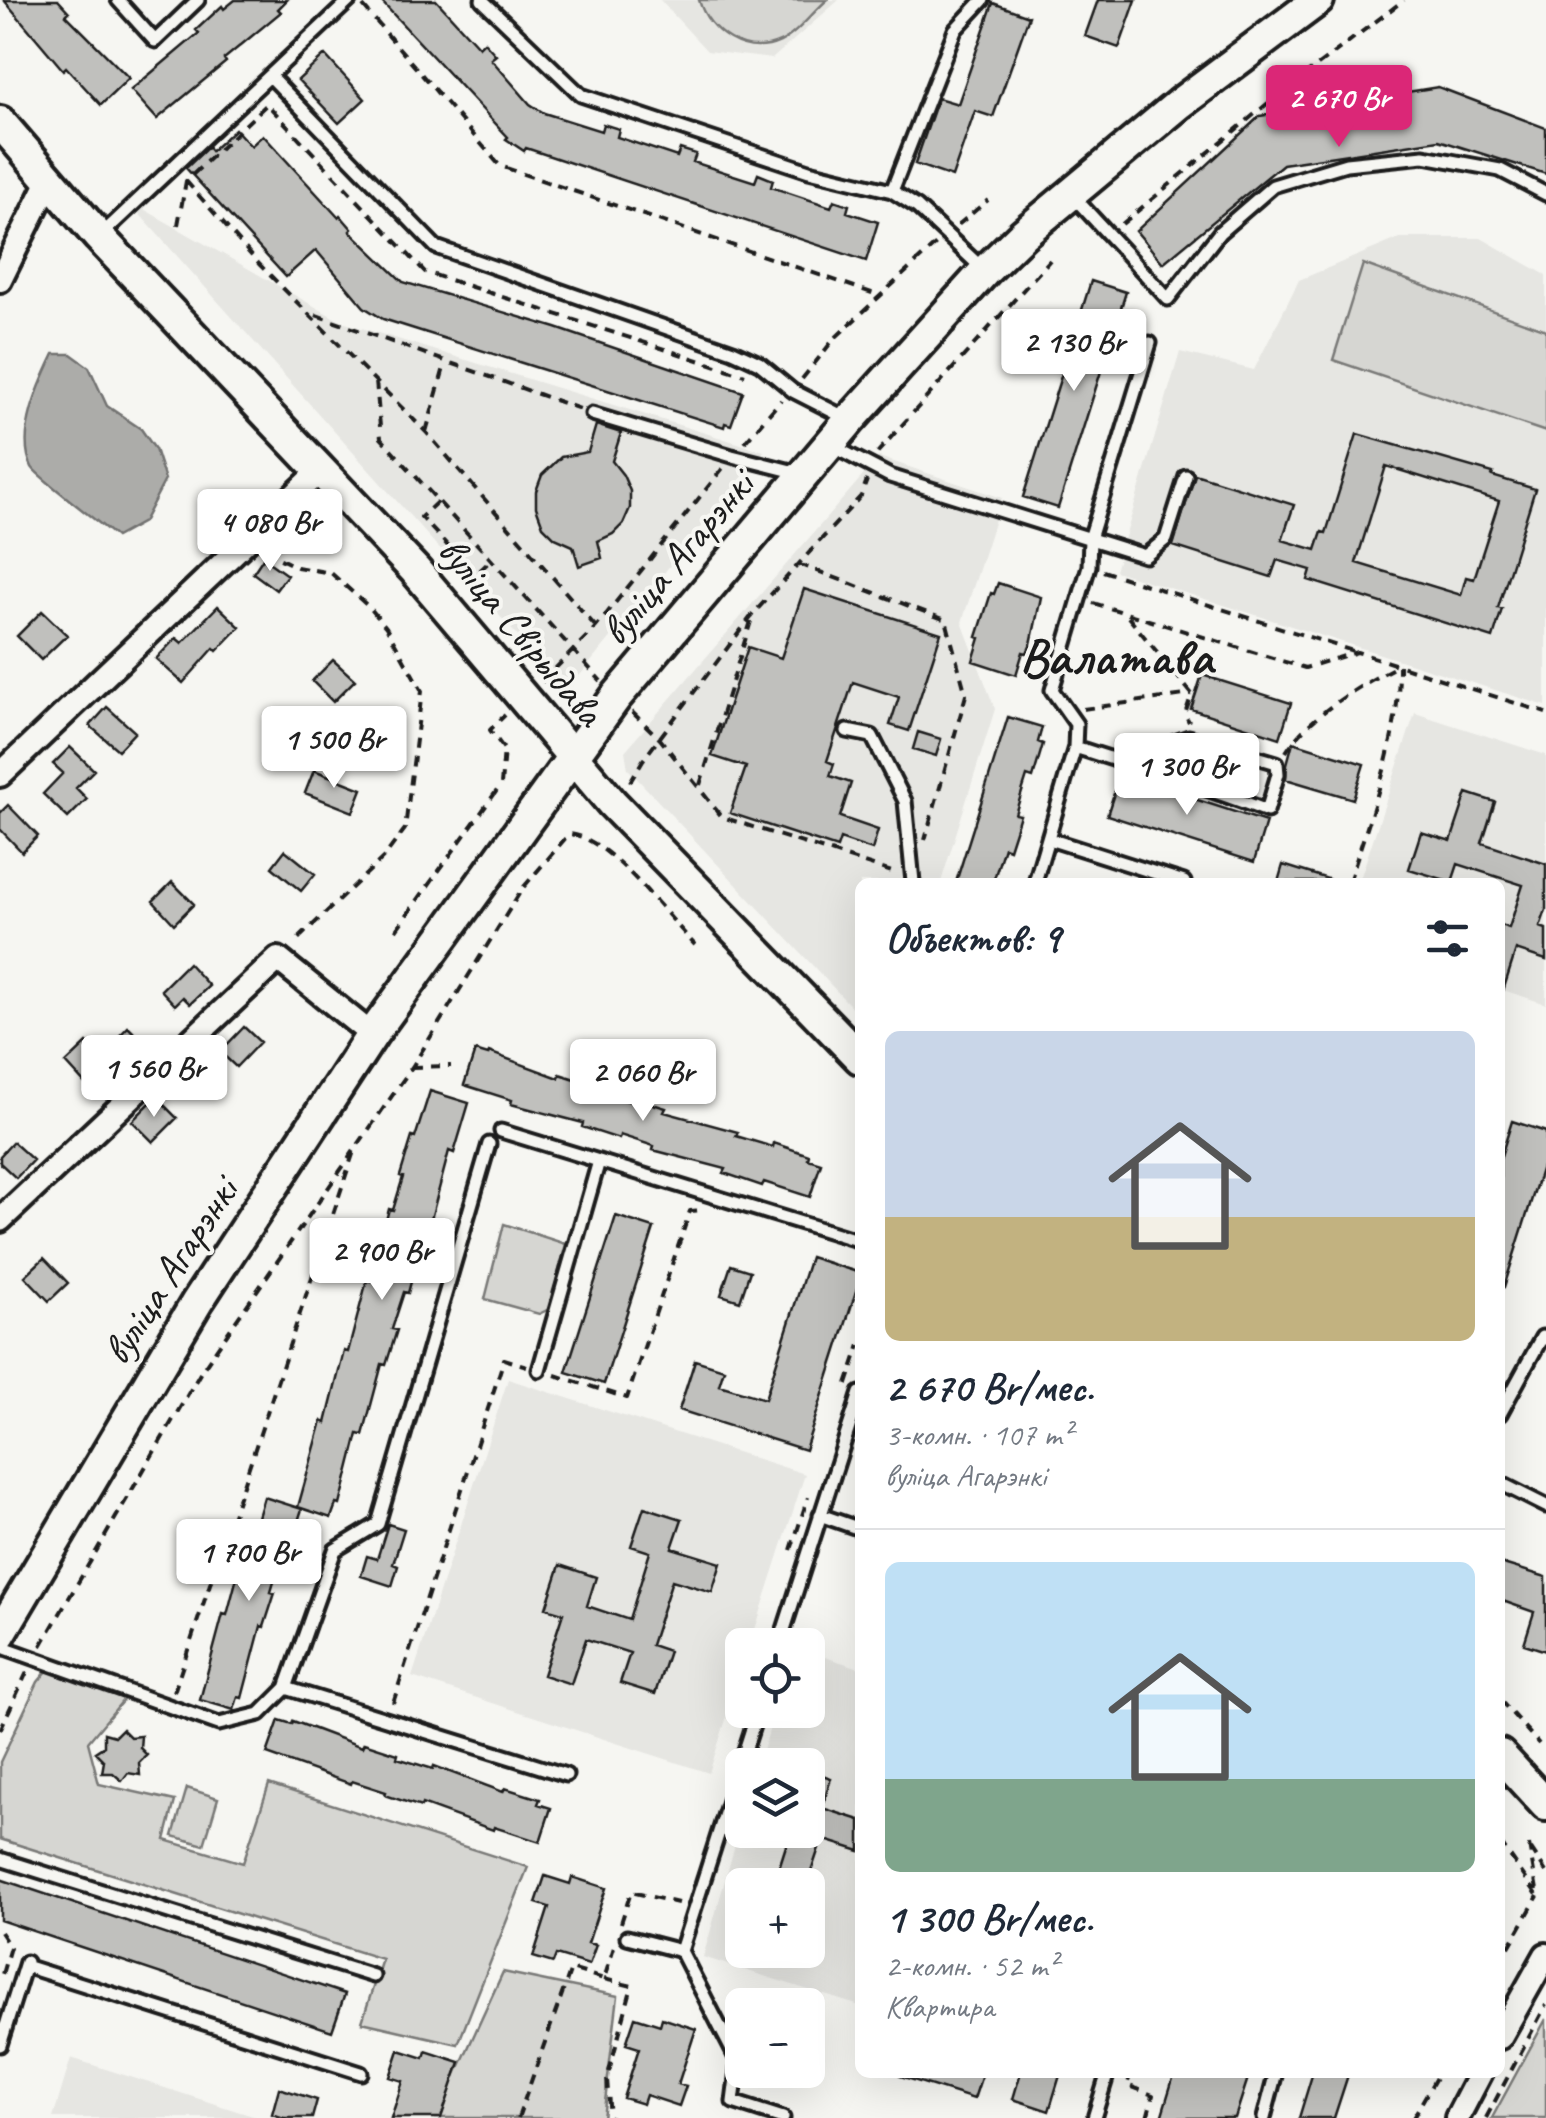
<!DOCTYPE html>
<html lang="ru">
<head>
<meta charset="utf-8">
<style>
	:root { --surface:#fff; --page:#f6f6f7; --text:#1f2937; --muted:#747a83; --line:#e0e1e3; --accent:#db2777 }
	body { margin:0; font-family:Caveat,sans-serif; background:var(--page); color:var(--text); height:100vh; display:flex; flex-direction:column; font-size:38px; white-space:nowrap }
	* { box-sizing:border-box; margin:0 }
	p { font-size:32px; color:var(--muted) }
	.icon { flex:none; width:55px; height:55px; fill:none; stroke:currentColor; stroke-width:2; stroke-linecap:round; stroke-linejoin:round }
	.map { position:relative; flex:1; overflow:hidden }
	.side { position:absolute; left:855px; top:878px; width:650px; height:1200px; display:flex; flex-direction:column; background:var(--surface); border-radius:15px; box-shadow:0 10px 40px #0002 }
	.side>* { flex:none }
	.fabs { position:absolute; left:725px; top:1628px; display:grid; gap:20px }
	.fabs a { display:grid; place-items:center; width:100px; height:100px; border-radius:15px; background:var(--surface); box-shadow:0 10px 40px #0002; font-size:50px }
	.price { position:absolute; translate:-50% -85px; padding:0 22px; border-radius:10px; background:#fff; color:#222; font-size:32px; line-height:65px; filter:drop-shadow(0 2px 5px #0008) }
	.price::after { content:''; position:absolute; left:50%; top:60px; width:30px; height:22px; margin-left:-15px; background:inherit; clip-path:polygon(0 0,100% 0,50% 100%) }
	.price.active { background:var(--accent); color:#fff }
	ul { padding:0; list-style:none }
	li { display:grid; align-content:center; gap:20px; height:530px; padding:0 30px }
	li+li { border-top:2px solid var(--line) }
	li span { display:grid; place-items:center; height:310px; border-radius:15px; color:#555 }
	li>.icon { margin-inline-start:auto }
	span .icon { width:180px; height:180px; fill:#fffc; stroke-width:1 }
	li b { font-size:42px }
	h2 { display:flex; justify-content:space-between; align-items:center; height:120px; padding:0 30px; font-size:42px }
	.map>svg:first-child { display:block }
	.built { fill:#e6e6e2; fill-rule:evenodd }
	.green { fill:#d6d6d2; stroke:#797977; stroke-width:2.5 }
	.water { fill:#acaca9; stroke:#727271; stroke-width:2.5 }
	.building { fill:#c0c0bd; stroke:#1c1c1c; stroke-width:2.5; fill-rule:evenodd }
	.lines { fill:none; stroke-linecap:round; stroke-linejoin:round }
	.lane-casing { stroke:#1c1c1c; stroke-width:19 }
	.street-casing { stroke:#1c1c1c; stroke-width:30 }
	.secondary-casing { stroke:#1c1c1c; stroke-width:38 }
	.path { stroke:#1c1c1c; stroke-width:4; stroke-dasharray:10 8; stroke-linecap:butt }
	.lane { stroke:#f6f6f2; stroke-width:11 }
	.street { stroke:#f6f6f2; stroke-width:22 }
	.secondary { stroke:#f6f6f2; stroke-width:30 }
	.labels { text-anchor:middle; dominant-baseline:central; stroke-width:8; stroke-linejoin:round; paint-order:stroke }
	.street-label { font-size:42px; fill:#1c1c1c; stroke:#f6f6f2 }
	.district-label { font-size:52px; font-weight:bold; fill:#1c1c1c; stroke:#f6f6f2 }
</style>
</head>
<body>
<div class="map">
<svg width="1546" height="2118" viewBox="0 0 1546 2118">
	<rect width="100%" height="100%" fill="#f6f6f2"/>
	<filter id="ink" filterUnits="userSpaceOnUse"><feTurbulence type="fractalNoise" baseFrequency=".01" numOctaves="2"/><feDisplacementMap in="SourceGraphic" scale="20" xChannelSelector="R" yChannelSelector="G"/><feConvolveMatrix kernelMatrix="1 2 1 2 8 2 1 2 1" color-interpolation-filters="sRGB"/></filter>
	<g filter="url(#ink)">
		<!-- built -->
		<path class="built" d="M660 0H839L772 59 707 51Z
			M126 199 342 322 764 451 567 691Z
			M1400 238H1481L1546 275V706L1115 571 1180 352 1254 370 1299 280Z
			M879 457 1002 498 962 622 995 709 941 882H860V1016L628 769 625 751Z
			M1415 713 1546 755V1004L1500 989V882H1359Z
			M508 1379 805 1474 750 1645H742V1669L709 1773 412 1677Z
			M808 1652 860 1668V2006L703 1957 742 1821V1830H808V1765H759L775 1710H808ZM742 1885H808V1950H742Z
			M71 2058 259 2118H53Z"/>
		<!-- green -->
		<path class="green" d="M699 0H827C813 12 796 35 780 42 745 58 708 32 699 0Z
			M1363 264 1546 330V432L1333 360Z
			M504 1224 566 1244 549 1309 539 1314 485 1299Z
			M52 1665 124 1699 88 1742 99 1784 175 1801 165 1840 243 1863 269 1784 528 1867 458 2044 362 2022 382 1959 0 1839V1762L38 1682Z
			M187 1788 218 1798 204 1845 173 1836Z
			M503 1972 618 1996 603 2118H436Z
			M1546 2019V2118H1492Z"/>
		<!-- water -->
		<path class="water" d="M71 354 89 367 107 406 141 429 155 449 165 480 143 522 116 537C102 524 35 475 32 467 16 435 39 385 54 354Z"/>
		<!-- building -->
		<path class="building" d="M4 0H58L69 12 66 15 129 78 101 105 66 67 63 70Z
			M235 0H287L278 9 281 12 224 59 226 62 157 119 131 90 199 33 196 30 222 6 224 9Z
			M380 0H436L479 47 484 42 496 55 491 59 530 104 544 113 601 131 603 124 619 129 617 137 677 157 680 149 696 154 693 162 755 182 758 174 773 180 771 187 831 207 834 200 849 205 847 212 878 222 866 261 526 148 524 151 506 139 508 137Z
			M1098 0H1136L1119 48 1085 36Z
			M993 3 1029 16 993 117 975 111 952 177 915 164 938 98 958 104Z
			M325 55 365 99 339 123 298 80Z
			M1438 87 1546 128V174L1439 140 1283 164 1163 263 1136 231 1260 116Z
			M235 129 251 146 263 135 338 217 340 215 352 229 350 231 403 282 556 328 743 392 731 425 725 423 724 427 383 319 364 307 316 250 286 277 186 168 208 147 211 151Z
			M1091 281 1126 292 1058 508 1023 497Z
			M596 425 621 433 612 461 623 475 630 491V508L623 524 613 534 598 541 602 558 579 566 573 546 555 538 543 526 536 507V491L542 475 561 457 588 452Z
			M1357 434 1493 473 1492 476 1535 489 1498 608 1502 609 1493 638 1308 580 1311 570 1277 560 1271 577 1173 546 1195 474 1294 505 1282 540 1316 550 1322 532 1326 533ZM1386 466 1499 501 1474 579 1466 577 1461 595 1356 563Z
			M263 558 287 575 276 590 253 573Z
			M998 583 1041 597 1031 644 1027 653 1023 652 1016 675 973 661 980 638 977 637 991 593 994 594Z
			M804 589 941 633 909 731 890 725 899 697 853 682 827 761 834 764 830 776 851 783 840 817 878 830 872 850 840 839 837 848 730 813 746 767 712 756 748 647 781 658Z
			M218 606 240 627 217 651 214 648 183 683 156 659 176 638 182 643Z
			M42 611 67 635 41 660 17 636Z
			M333 660 355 680 333 702 312 681Z
			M1202 675 1291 703 1280 738 1191 709Z
			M107 707 135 732 118 750 90 726Z
			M1008 717 1042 727 1038 742 1043 744 1033 778 1027 776 1015 814 1020 815 1009 849 1004 847 993 882H956Z
			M918 732 941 739 936 756 913 749Z
			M1293 742 1364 764 1353 799 1286 779 1287 764Z
			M70 747 94 770 76 788 87 799 68 818 43 794 63 773 53 764Z
			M314 770 362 789 353 812 305 793Z
			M1120 775 1266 822 1254 862 1107 815Z
			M1467 793 1495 802 1482 843 1546 864V910L1540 927 1546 929V960L1516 950 1503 991 1500 990V925L1509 928 1523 885 1458 864 1452 882 1409 869 1421 832 1451 841Z
			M8 805 38 836 22 852 0 829V813Z
			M285 850 315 874 301 891 272 867Z
			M1283 865 1328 879 1327 882H1278Z
			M172 882 194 904 174 924 153 901Z
			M188 963 209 986 190 1004 183 997 175 1005 161 990Z
			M128 1027 147 1046 97 1097 66 1063 87 1043 100 1056Z
			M244 1027 260 1042 236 1067 220 1052Z
			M475 1051 488 1055 489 1052 559 1078 560 1074 594 1085 593 1089 631 1102 633 1098 666 1108 664 1112 738 1132 736 1136 773 1147 774 1143 809 1155 808 1159 821 1163 810 1197 764 1182 762 1186 724 1173 726 1169 653 1150 654 1146 620 1135 619 1139 582 1127 583 1123 511 1104 512 1100 464 1085Z
			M430 1091 469 1103 454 1153 449 1151 430 1223 427 1222 408 1293 404 1292 392 1329 397 1330 386 1365 382 1364 363 1435 358 1434 340 1505 336 1504 331 1518 298 1507 322 1421 326 1423 344 1351 348 1352 367 1280 370 1281 389 1209 393 1210 403 1177 400 1176 412 1137 415 1138Z
			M156 1097 177 1118 153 1142 132 1121Z
			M1512 1121 1546 1132V1154L1504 1287 1500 1286V1159Z
			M13 1142 33 1160 16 1178 0 1163V1156Z
			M616 1216 654 1228 604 1384 566 1372Z
			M810 1257 860 1273V1279L805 1450 679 1410 695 1360 724 1369 719 1385 765 1399Z
			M44 1258 68 1283 49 1301 25 1276Z
			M731 1265 750 1271 740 1301 721 1295Z
			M264 1497 302 1509 287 1556 282 1555 271 1592 275 1593 264 1627 261 1626 242 1698 238 1697 234 1710 200 1700 223 1614 227 1615 246 1543 250 1544Z
			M644 1507 682 1519 672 1548 721 1563 712 1592 672 1580 651 1645 669 1651 655 1694 620 1683 630 1653 586 1639 571 1684 543 1675 563 1613 546 1608 560 1565 596 1577 587 1606 629 1620 650 1552 631 1546Z
			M388 1524 404 1529 393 1564 398 1566 392 1586 361 1576 367 1556 377 1559Z
			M1500 1563 1546 1577V1651L1524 1644 1534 1612 1500 1600Z
			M279 1720 292 1724 293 1721 362 1747 364 1743 398 1754 397 1758 433 1769 434 1766 503 1792 505 1788 540 1799 538 1804 551 1808 540 1842 494 1827 493 1830 422 1804 421 1807 385 1795 386 1792 352 1781 351 1784 267 1754Z
			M122 1729 130 1737 141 1736 140 1748 147 1755 139 1763 140 1775 128 1773 122 1781 113 1773H102L104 1761 95 1752 104 1746V1733L115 1736Z
			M808 1770 831 1778 822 1808 860 1820V1851L822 1839 807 1884 777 1874 791 1830H808Z
			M545 1876 570 1884 572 1877 606 1888 588 1943 596 1945 589 1965 556 1955 553 1963 533 1957 549 1907 536 1903Z
			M0 1879 345 1994 332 2031 0 1920Z
			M635 2017 660 2025 662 2018 696 2029 678 2084 686 2086 679 2106 646 2095 643 2104 623 2098 639 2048 626 2044Z
			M399 2050 424 2058 426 2051 460 2062 441 2118H391L403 2081 390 2077Z
			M901 2072H983L974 2099 900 2076Z
			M1021 2072H1061L1049 2111 1013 2099Z
			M1175 2072 1249 2075 1235 2118H1161Z
			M1313 2072H1349L1334 2118H1299Z
			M279 2088 317 2100 312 2118H284L272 2114Z"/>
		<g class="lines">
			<!-- lane casing -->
			<g class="lane-casing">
				<path id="lane" d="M118 0 155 41 198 0
					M482 0 581 95 809 171 892 191 917 207 985 271
					M270 76 436 247 733 351 759 363 793 391 846 418
					M892 191 955 30 983 0
					M1072 195 1168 299 1220 232 1273 186 1346 164 1424 156 1500 170 1546 194
					M99 237 350 0
					M592 414 732 456 799 473
					M832 446 890 476 1145 556 1166 539 1186 476
					M847 731 872 736 905 801 913 882
					M1075 747C1139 768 1205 786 1267 811L1278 774 1277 763 1189 737 1175 742 1164 777
					M1049 839 1184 882
					M1035 882 1075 747 1076 724 1052 690 1089 566 1090 539 1150 343
					M501 1131 860 1241
					M539 1370 599 1161
					M1500 1414 1542 1337 1546 1339
					M1500 1483 1546 1506
					M820 1515 860 1529
					M779 1645 860 1393
					M0 1646 219 1724 260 1714 286 1688 335 1550 378 1524 489 1144
					M286 1688 566 1775
					M758 1710 681 1951 738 2062 733 2102 783 2118
					M0 1859 373 1976
					M627 1937 681 1951
					M25 1966 361 2073
					M0 2045 26 1962
					M1094 2118 1108 2072
					M1264 2118 1276 2072"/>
			</g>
			<!-- street casing -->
			<g class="street-casing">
				<path id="street" d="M0 280 50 179
					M0 775 321 470
					M0 1220 278 959 372 1035
					M1500 2037 1546 1955
					M1457 2118 1481 2072"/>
			</g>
			<!-- secondary casing -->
			<g class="secondary-casing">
				<path id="secondary" d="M0 122 99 237 415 570 612 803 860 1058
					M0 1634 197 1302 372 1035 616 697 850 420 985 271 1023 234 1179 104 1318 0
					M1500 1755 1546 1805"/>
			</g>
			<!-- path -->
			<path class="path" d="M363 6 500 166 878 295
				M186 181 259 264 426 432 596 627
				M1122 224 1273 99 1404 0
				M178 225 186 181 267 104 425 272 745 375
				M958 225 988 200
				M316 315 580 409
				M802 379 834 339 936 244
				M376 381 381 438 601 681
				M426 432 445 364
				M745 442 781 400
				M877 453 1050 260
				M437 502 421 517 475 575 491 560
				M264 551 297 567 331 573 370 608 386 627 422 691 405 829 384 857 294 943
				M799 564 946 620 966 695 925 840
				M1103 571 1356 652
				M1093 603 1305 668 1357 652 1546 713
				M1128 617 1192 694 1185 714 1189 722
				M542 682 596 627 723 468
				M1083 709 1192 694
				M632 712 660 739 722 817 895 873
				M1286 752C1308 716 1362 684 1399 665
				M630 782 643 760 753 614 861 496 867 480
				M700 785 752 618
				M1349 882C1371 814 1400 738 1399 665
				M396 930 501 785 504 749 490 730 505 715
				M412 1067 451 1066
				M555 1375 627 1398 690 1211 702 1210
				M847 1384 860 1345
				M791 1550 808 1497
				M41 1646 202 1370 412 1067 522 889 569 834C608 836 667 916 695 945
				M174 1692 355 1148
				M1500 1700 1539 1744
				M393 1703 504 1359 527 1366
				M0 1730 28 1670
				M1500 1842 1538 1896 1529 1845
				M1531 1849 1546 1872
				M621 1923 631 1892 678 1903
				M0 1932 10 1947 0 1981
				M1500 1963 1538 1896
				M604 1979 632 1986 607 2079 610 2118
				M1131 2072 1127 2085 1153 2095 1147 2118
				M518 2118 571 1969 604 1979 614 1947
				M1413 2118 1439 2072
				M1486 2118 1546 2005"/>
			<!-- lane -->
			<use href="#lane" class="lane"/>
			<!-- street -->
			<use href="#street" class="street"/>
			<!-- secondary -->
			<use href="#secondary" class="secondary"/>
		</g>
	</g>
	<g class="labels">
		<!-- street labels -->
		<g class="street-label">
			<text transform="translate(677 558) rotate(-50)">вуліца Агарэнкі</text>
			<text transform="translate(521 631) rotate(50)">вуліца Свірыдава</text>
			<text transform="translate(170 1271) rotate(-57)">вуліца Агарэнкі</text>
		</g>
		<!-- district labels -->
		<g class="district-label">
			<text x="1116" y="657">Валатава</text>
		</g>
	</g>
</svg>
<div class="fabs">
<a><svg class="icon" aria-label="locate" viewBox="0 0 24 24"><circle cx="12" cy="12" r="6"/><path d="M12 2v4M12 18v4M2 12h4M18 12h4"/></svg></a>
<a><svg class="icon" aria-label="layers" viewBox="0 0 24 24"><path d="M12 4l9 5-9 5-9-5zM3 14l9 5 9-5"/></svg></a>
<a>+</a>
<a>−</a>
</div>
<b class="price active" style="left:1339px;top:150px">2 670 Br</b>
<b class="price" style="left:1074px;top:394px">2 130 Br</b>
<b class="price" style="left:270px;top:574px">4 080 Br</b>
<b class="price" style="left:334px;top:791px">1 500 Br</b>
<b class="price" style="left:1187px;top:818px">1 300 Br</b>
<b class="price" style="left:154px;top:1120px">1 560 Br</b>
<b class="price" style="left:643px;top:1124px">2 060 Br</b>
<b class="price" style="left:382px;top:1303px">2 900 Br</b>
<b class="price" style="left:249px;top:1604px">1 700 Br</b>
<section class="side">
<h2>Объектов: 9<svg class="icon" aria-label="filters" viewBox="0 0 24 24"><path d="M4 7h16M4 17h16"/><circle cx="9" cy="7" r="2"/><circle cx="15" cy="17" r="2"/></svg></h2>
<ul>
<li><span style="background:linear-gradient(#c9d6e8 60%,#c2b280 0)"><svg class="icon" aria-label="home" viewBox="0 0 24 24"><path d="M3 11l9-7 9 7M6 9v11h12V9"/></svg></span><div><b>2 670 Br/мес.</b><p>3-комн. · 107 m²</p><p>вуліца Агарэнкі</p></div></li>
<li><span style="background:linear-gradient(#bfe0f5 70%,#7fa58c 0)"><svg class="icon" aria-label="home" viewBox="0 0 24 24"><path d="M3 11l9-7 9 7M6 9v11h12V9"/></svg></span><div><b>1 300 Br/мес.</b><p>2-комн. · 52 m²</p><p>Квартира</p></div></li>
</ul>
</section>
</div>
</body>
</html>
